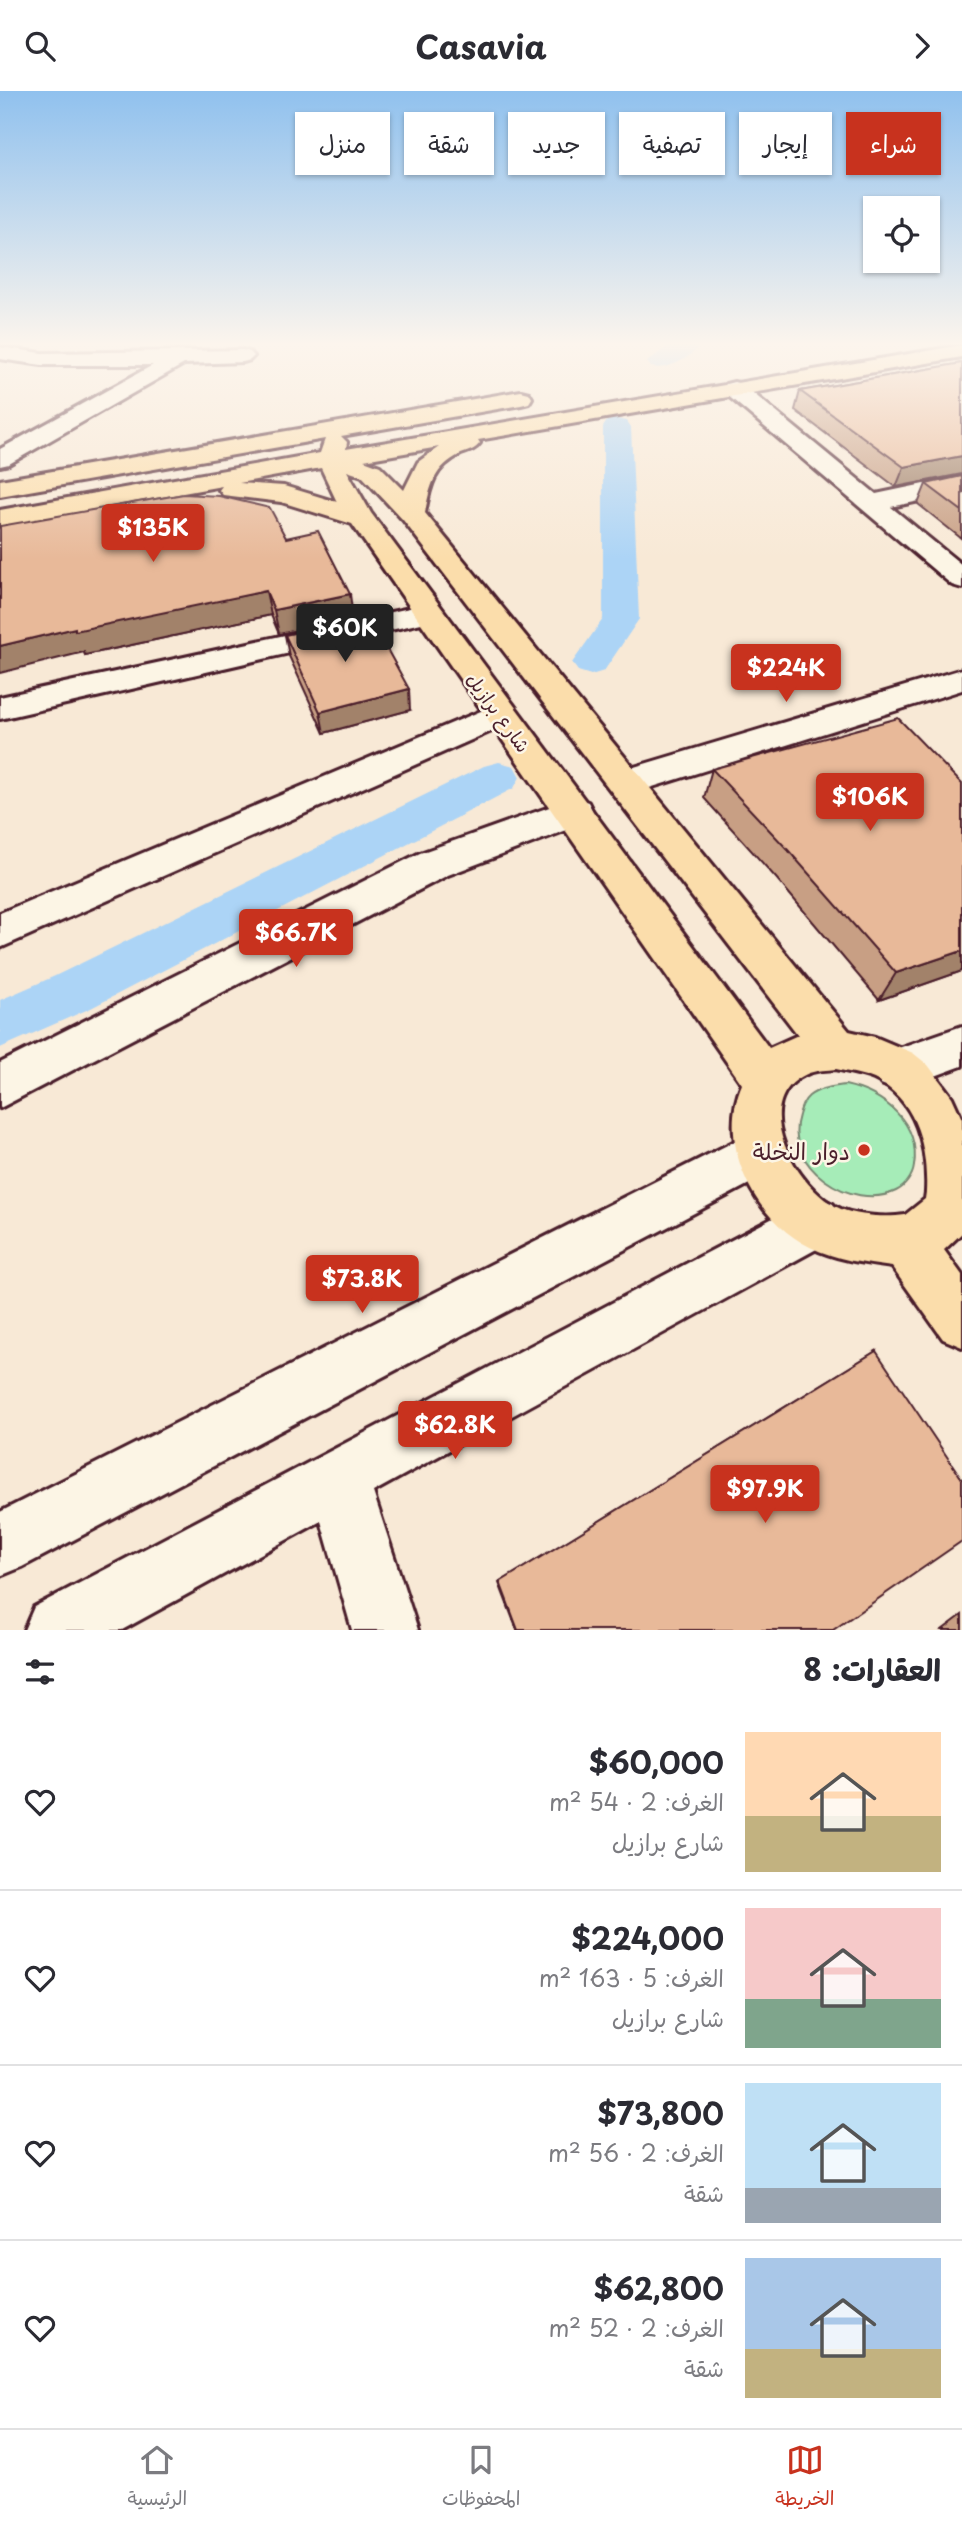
<!DOCTYPE html>
<html lang="ar">
<head>
<meta charset="utf-8">
<style>
	:root { --surface:#fff; --page:#f2f2f3; --text:#2b2b33; --muted:#7c7c81; --line:#e1e1e2; --accent:#c8321e }
	body { margin:0; font-family:"Playpen Sans","Playpen Sans Arabic",sans-serif; background:var(--page); color:var(--text); direction:rtl; height:100vh; display:flex; flex-direction:column; font-size:26px; white-space:nowrap }
	* { box-sizing:border-box; margin:0 }
	p { font-size:23px; color:var(--muted) }
	.icon { flex:none; width:38px; height:38px; fill:none; stroke:currentColor; stroke-width:2; stroke-linecap:round; stroke-linejoin:round }
	.map { position:relative; height:1539px; overflow:hidden; direction:ltr }
	.sheet { display:flex; flex-direction:column; background:var(--surface); flex:1 }
	.sheet>* { flex:none }
	.banner { position:absolute; left:21px; top:21px; width:920px; height:63px; direction:rtl; display:flex; gap:14px }
	.buttons { position:absolute; left:863px; top:105px; display:grid; gap:14px }
	.buttons a { display:grid; place-items:center; width:77px; height:77px; border-radius:0px; background:var(--surface); box-shadow:0 2px 5px #0004; font-size:35px }
	.price { position:absolute; translate:-50% -60px; padding:0 16px; border-radius:7px; background:var(--accent); color:#fff; font-size:23px; line-height:46px; filter:drop-shadow(0 2px 4px #0008) }
	.price::after { content:''; position:absolute; left:50%; top:42px; width:21px; height:16px; margin-left:-10px; background:inherit; clip-path:polygon(0 0,100% 0,50% 100%) }
	.price.on { background:#222; color:#fff }
	ul { padding:0; list-style:none }
	li { display:flex; align-items:center; gap:21px; height:175px; padding:0 21px }
	li+li { border-top:2px solid var(--line) }
	li span { display:grid; place-items:center; flex:none; width:196px; height:140px; border-radius:0px; color:#555 }
	li>.icon { margin-inline-start:auto }
	span .icon { width:84px; height:84px; fill:#fffc; stroke-width:1 }
	li b { font-size:30px }
	h2 { display:flex; justify-content:space-between; align-items:center; height:84px; padding:0 21px; font-size:30px }
	.tag { padding:0 24px; border-radius:0px; background:var(--surface); box-shadow:0 2px 5px #0004; font-size:24px; line-height:63px }
	.tag.on { background:var(--accent); color:#fff }
	header { display:flex; justify-content:space-between; align-items:center; height:91px; padding:0 21px; background:var(--surface); font-size:32px; font-weight:700 }
	.tabs { display:flex; justify-content:space-around; align-items:center; height:98px; border-top:2px solid var(--line); background:var(--surface); font-size:19px; color:var(--muted) }
	.tabs a { display:grid; justify-items:center; gap:4px }
	.tabs .on { color:var(--accent) }
	.map>svg:first-child { display:block }
	.green { fill:#a6ecb8; stroke:#788672; stroke-width:2 }
	.lines { fill:none; stroke-linecap:round; stroke-linejoin:round }
	.canal { fill:#acd4f6; fill-rule:evenodd }
	.minor-casing { stroke:#4a1f2b; stroke-width:6 }
	.highway-casing { stroke:#4a1f2b; stroke-width:6 }
	.minor { fill:#fcf5e5; fill-rule:evenodd }
	.highway { fill:#fbddab; fill-rule:evenodd }
	.wall { fill:#c89f84; stroke:#4a1f2b; stroke-width:2 }
	.shaded-wall { fill:#a2826b; stroke:#4a1f2b; stroke-width:2 }
	.building { fill:#e8b999; stroke:#4a1f2b; stroke-width:2 }
	.poi-dot { fill:#c8321e; stroke:#fcf5e5; stroke-width:2.5 }
	.labels { text-anchor:middle; dominant-baseline:central; stroke-width:5; stroke-linejoin:round; paint-order:stroke }
	.street-label { font-size:19px; fill:#4a1f2b; stroke:#fcf5e5 }
	.near-poi-label { font-size:23px; fill:#4a1f2b; stroke:#fcf5e5; text-anchor:end }
</style>
</head>
<body>
<header><svg class="icon" aria-label="forward" viewBox="0 0 24 24"><path d="M9 5l7 7-7 7"/></svg>Casavia<svg class="icon" aria-label="search" viewBox="0 0 24 24"><circle cx="10" cy="10" r="6"/><path d="M15 15l6 6"/></svg></header>
<div class="map">
<svg width="962" height="1539" viewBox="0 0 962 1539">
	<rect width="100%" height="100%" fill="#f8e9d6"/>
	<filter id="ink" filterUnits="userSpaceOnUse"><feTurbulence type="fractalNoise" baseFrequency=".0143" numOctaves="2"/><feDisplacementMap in="SourceGraphic" scale="14" xChannelSelector="R" yChannelSelector="G"/><feConvolveMatrix kernelMatrix="1 2 1 2 8 2 1 2 1" color-interpolation-filters="sRGB"/></filter>
	<g filter="url(#ink)">
		<!-- green -->
		<path class="green" d="M845 994C883 1002 921 1032 914 1075 913 1085 905 1096 896 1100 852 1121 782 1075 799 1024 801 1017 803 1010 809 1005 819 997 833 996 845 994Z"/>
		<g class="lines">
			<!-- canal -->
			<path class="canal" d="M672 252H702C692 266 668 280 651 276L647 271Z
				M617 328 627 330 631 336 639 528 604 580 591 584 578 580 572 572 603 528V336L607 330Z
				M499 671 514 675 520 686 514 697 91 917 0 957V909L55 885 484 675Z"/>
			<!-- minor casing -->
			<g class="minor-casing">
				<path id="minor" d="M0 256 42 262 243 259 250 261 254 265 250 269 243 271 184 273 9 373 0 375V358L153 274H42L0 268Z
					M734 291 742 293 876 403 962 385V401L891 416 962 474V497L952 494 726 303 723 298 726 293Z
					M428 513 439 516 443 522 439 528 0 628V606Z
					M962 578V599L627 704 614 700 609 691 614 682Z
					M500 612 512 615 517 623 512 631 0 857V822Z
					M575 707 588 711 593 721 588 731 448 784 0 1017V972L420 762Z
					M962 935V975L897 999 881 993 874 978 881 963Z
					M759 1038 776 1045 783 1062 776 1079 22 1476 0 1485V1421Z
					M815 1105 833 1113 841 1131 833 1149 373 1401 418 1539H352L321 1430 122 1539H24L34 1516Z"/>
			</g>
			<!-- highway casing -->
			<g class="highway-casing">
				<path id="highway" d="M962 254V266L478 349 480 352C475 359 469 360 461 363 434 376 430 395 425 422L849 940 875 946 913 962 928 974 952 1006 962 1028V1142L944 1159 962 1184V1256L943 1248 892 1176C863 1172 837 1169 810 1156 754 1129 716 1052 742 993L352 433 281 411 223 404 219 399 222 395 0 435V419L320 362 325 348 0 405V389L521 300 529 302 532 307 529 312 521 314 341 345 347 351 346 358ZM439 356 418 371 404 399 380 375 364 369ZM321 377 337 411 284 395 239 392ZM347 380 362 385 403 429 798 944 769 957 371 422ZM836 978C848 981 862 983 874 988 917 1008 928 1058 926 1101L925 1108 905 1124C887 1127 859 1125 841 1118 796 1099 745 1008 809 982 818 979 827 979 836 978Z"/>
			</g>
			<!-- minor -->
			<use href="#minor" class="minor"/>
			<!-- highway -->
			<use href="#highway" class="highway"/>
		</g>
		<!-- wall -->
		<path class="wall" d="M962 272 896 396 795 319 800 300Z
			M962 385V448L918 413 926 393Z
			M286 447 353 527 279 543 271 524 85 564 84 561Z
			M285 544 410 619 324 642 289 565Z
			M712 678 962 880 879 909 776 787 704 707Z
			M876 1260 833 1539H517L499 1492Z
			M962 1524V1539H942Z"/>
		<!-- shaded-wall -->
		<path class="shaded-wall" d="M962 365V383L896 396 904 376Z
			M266 500 271 524 85 564 84 561 0 582V555L75 537Z
			M350 503 353 527 279 543 274 519Z
			M409 598 410 619 324 642 320 621Z
			M962 860V880L879 909 896 882Z"/>
		<!-- building -->
		<path class="building" d="M962 272V365L904 376 800 300Z
			M962 385V420L926 393Z
			M184 403 219 405 270 417 286 447 318 440 350 503 274 519 266 500 75 540V537L0 555V435Z
			M362 527 370 542 377 540 409 598 320 621 285 544Z
			M898 627 962 693V860L896 882 788 759 712 678Z
			M876 1260 962 1388V1450L833 1539H518L500 1491Z"/>
	</g>
	<!-- sky -->
	<linearGradient id="sky" x2="0" y2="1"><stop stop-color="#90c1ee"/><stop offset="0.54" stop-color="#fcf5ed"/><stop offset="1" stop-color="#fcf5ed" stop-opacity="0"/></linearGradient>
	<rect width="962" height="468" fill="url(#sky)"/>
	<!-- markers -->
	<circle class="poi-dot" cx="864" cy="1059" r="7"/>
	<g class="labels">
		<!-- street labels -->
		<g class="street-label">
			<text transform="translate(499 621) rotate(54)">شارع برازيل</text>
		</g>
		<!-- near-poi labels -->
		<g class="near-poi-label">
			<text x="850" y="1059">دوار النخلة</text>
		</g>
	</g>
</svg>
<div class="buttons">
<a><svg class="icon" aria-label="locate" viewBox="0 0 24 24"><circle cx="12" cy="12" r="6"/><path d="M12 2v4M12 18v4M2 12h4M18 12h4"/></svg></a>
</div>
<b class="price" style="left:153px;top:473px">$135K</b>
<b class="price on" style="left:345px;top:573px">$60K</b>
<b class="price" style="left:786px;top:613px">$224K</b>
<b class="price" style="left:870px;top:742px">$106K</b>
<b class="price" style="left:296px;top:878px">$66.7K</b>
<b class="price" style="left:362px;top:1224px">$73.8K</b>
<b class="price" style="left:455px;top:1370px">$62.8K</b>
<b class="price" style="left:765px;top:1434px">$97.9K</b>
<div class="banner">
<a class="tag on">شراء</a>
<a class="tag">إيجار</a>
<a class="tag">تصفية</a>
<a class="tag">جديد</a>
<a class="tag">شقة</a>
<a class="tag">منزل</a>
</div>
</div>
<section class="sheet">
<h2>العقارات: 8<svg class="icon" aria-label="filters" viewBox="0 0 24 24"><path d="M4 7h16M4 17h16"/><circle cx="9" cy="7" r="2"/><circle cx="15" cy="17" r="2"/></svg></h2>
<ul>
<li><span style="background:linear-gradient(#ffd9b3 60%,#c2b280 0)"><svg class="icon" aria-label="home" viewBox="0 0 24 24"><path d="M3 11l9-7 9 7M6 9v11h12V9"/></svg></span><div><b>$60,000</b><p>الغرف: 2 · 54 m²</p><p>شارع برازيل</p></div><svg class="icon" aria-label="heart" viewBox="0 0 24 24"><path d="M12 20l-8-8c-3-5 5-10 8-4 3-6 11-1 8 4z"/></svg></li>
<li><span style="background:linear-gradient(#f6c9c9 65%,#7fa58c 0)"><svg class="icon" aria-label="home" viewBox="0 0 24 24"><path d="M3 11l9-7 9 7M6 9v11h12V9"/></svg></span><div><b>$224,000</b><p>الغرف: 5 · 163 m²</p><p>شارع برازيل</p></div><svg class="icon" aria-label="heart" viewBox="0 0 24 24"><path d="M12 20l-8-8c-3-5 5-10 8-4 3-6 11-1 8 4z"/></svg></li>
<li><span style="background:linear-gradient(#bfe0f5 75%,#9aa5b1 0)"><svg class="icon" aria-label="home" viewBox="0 0 24 24"><path d="M3 11l9-7 9 7M6 9v11h12V9"/></svg></span><div><b>$73,800</b><p>الغرف: 2 · 56 m²</p><p>شقة</p></div><svg class="icon" aria-label="heart" viewBox="0 0 24 24"><path d="M12 20l-8-8c-3-5 5-10 8-4 3-6 11-1 8 4z"/></svg></li>
<li><span style="background:linear-gradient(#a9c7e8 65%,#c2b280 0)"><svg class="icon" aria-label="home" viewBox="0 0 24 24"><path d="M3 11l9-7 9 7M6 9v11h12V9"/></svg></span><div><b>$62,800</b><p>الغرف: 2 · 52 m²</p><p>شقة</p></div><svg class="icon" aria-label="heart" viewBox="0 0 24 24"><path d="M12 20l-8-8c-3-5 5-10 8-4 3-6 11-1 8 4z"/></svg></li>
</ul>
</section>
<nav class="tabs">
<a class="on"><svg class="icon" aria-label="map" viewBox="0 0 24 24"><path d="M3 6l6-2 6 2 6-2v14l-6 2-6-2-6 2zM9 4v14M15 6v14"/></svg>الخريطة</a>
<a><svg class="icon" aria-label="saved" viewBox="0 0 24 24"><path d="M7 4h10v16l-5-4-5 4z"/></svg>المحفوظات</a>
<a><svg class="icon" aria-label="home" viewBox="0 0 24 24"><path d="M3 11l9-7 9 7M6 9v11h12V9"/></svg>الرئيسية</a>
</nav>
</body>
</html>
